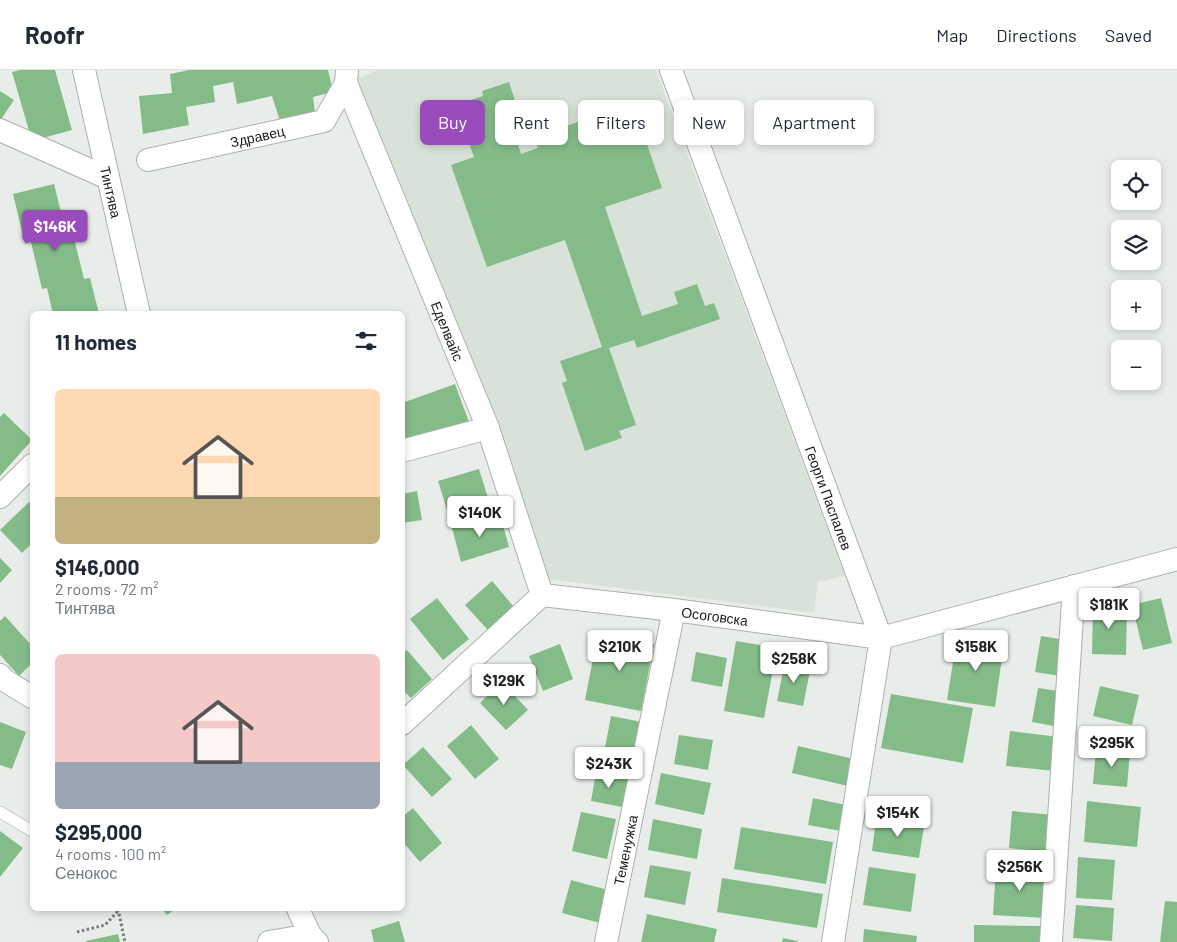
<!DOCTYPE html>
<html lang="en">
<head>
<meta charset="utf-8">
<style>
	:root { --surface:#fff; --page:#f2f2f3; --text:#1f2937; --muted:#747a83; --line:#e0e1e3; --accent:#9a4cbd }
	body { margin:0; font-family:Barlow,sans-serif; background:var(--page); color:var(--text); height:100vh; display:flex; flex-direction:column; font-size:19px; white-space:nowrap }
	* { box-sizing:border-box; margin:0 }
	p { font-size:16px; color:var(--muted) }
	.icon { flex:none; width:28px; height:28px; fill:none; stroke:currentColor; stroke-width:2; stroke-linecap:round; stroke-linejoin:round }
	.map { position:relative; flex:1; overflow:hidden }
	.panel { position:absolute; left:30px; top:241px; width:375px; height:600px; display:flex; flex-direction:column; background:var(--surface); border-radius:8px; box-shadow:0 2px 8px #0003 }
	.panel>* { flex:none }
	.hud { position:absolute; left:420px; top:30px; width:475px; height:45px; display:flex; gap:10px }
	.tools { position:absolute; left:1111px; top:90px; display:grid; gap:10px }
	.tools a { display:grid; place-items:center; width:50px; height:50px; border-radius:8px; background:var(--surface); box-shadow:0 2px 8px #0003; font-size:25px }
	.price { position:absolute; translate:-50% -42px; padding:0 11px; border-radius:5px; background:#fff; color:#222; font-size:16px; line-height:32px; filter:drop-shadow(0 1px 2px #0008) }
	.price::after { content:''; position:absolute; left:50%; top:30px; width:15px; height:11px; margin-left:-8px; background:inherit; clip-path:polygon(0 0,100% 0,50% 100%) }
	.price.selected { background:var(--accent); color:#fff }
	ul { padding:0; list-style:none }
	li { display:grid; align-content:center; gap:10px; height:265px; padding:0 25px }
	li span { display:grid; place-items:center; height:155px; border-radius:8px; color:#555 }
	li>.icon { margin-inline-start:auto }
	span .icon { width:90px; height:90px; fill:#fffc; stroke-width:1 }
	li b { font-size:21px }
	h2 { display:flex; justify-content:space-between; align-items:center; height:60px; padding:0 25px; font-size:21px }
	.chip { padding:0 18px; border-radius:8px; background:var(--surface); box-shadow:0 2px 8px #0003; font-size:18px; line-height:45px }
	.chip.selected { background:var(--accent); color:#fff }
	header { display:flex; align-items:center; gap:30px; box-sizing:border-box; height:70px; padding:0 25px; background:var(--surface); border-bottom:1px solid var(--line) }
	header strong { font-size:24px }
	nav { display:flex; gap:28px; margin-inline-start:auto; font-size:18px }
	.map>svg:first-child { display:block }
	.built { fill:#d9e2d9 }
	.building { fill:#84bc89 }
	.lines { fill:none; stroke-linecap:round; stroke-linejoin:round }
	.lane-casing { stroke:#adb0ad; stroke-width:12 }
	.street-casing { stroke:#adb0ad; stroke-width:24 }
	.path { stroke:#787b78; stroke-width:3; stroke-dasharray:2.5 2.5; stroke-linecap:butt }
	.lane { stroke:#fff; stroke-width:11 }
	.street { stroke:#fff; stroke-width:22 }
	.labels { text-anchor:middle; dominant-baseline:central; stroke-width:5; stroke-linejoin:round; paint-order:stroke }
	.street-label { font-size:14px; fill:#1a1b1a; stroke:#fff }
</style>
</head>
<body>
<header>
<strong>Roofr</strong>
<nav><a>Map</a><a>Directions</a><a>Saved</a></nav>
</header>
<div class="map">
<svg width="1177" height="872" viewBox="0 0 1177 872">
	<rect width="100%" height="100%" fill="#e9ede9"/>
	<!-- built -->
	<path class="built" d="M378 0H656L845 506 818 512 814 543 548 509 499 354 355 9Z"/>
	<!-- building -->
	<path class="building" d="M20 0H55L72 60 32 71 12 2Z
		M189 0H328L333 22 313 27 315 43 280 51 272 26 237 34 233 12 213 16 215 32 186 37 189 55 143 64 139 26 172 23 170 4Z
		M509 12 526 64 516 68 521 84 538 78 534 67 633 33 662 118 605 137 642 246 678 234 674 222 697 214 705 236 714 233 720 249 637 278 634 270 609 278 636 355 619 361 622 368 585 381 562 313 567 311 560 291 602 277 565 170 487 197 451 95 474 87 467 68 476 62 465 32 483 26 482 21Z
		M0 21 14 30 0 51Z
		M54 114 66 162 72 160 84 209 90 208 99 244H53L47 218 42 219 31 172 25 174 13 124Z
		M455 314 469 352 402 376V333Z
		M4 343 32 370 0 406V347Z
		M479 399 490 434 449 446 438 411Z
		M417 421 422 450 402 453V424Z
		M29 432 32 435V473L22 483 0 460Z
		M500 444 509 477 461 492 452 458Z
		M0 488 12 500 0 513Z
		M492 511 514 537 488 560 465 535Z
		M437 528 469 569 443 590 410 549Z
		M1161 528 1172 573 1143 580 1132 535Z
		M1093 536 1127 537 1126 585 1092 584Z
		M5 546 32 576V593L19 606 0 585V551Z
		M598 563 654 574 641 641 585 630Z
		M1041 566 1066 570 1061 606 1035 602Z
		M957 567 1004 574 995 637 947 630Z
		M736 571 777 578 764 648 724 641Z
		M560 574 573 609 543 621 529 586Z
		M407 580 432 609 411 628 402 619V584Z
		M696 582 727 588 722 617 691 611Z
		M785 591 811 596 803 636 777 631Z
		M502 612 528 640 506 660 480 633Z
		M1100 616 1139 625 1132 655 1093 646Z
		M1038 618 1065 622 1059 657 1032 652Z
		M891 624 973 638 963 693 881 678Z
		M611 646 642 652 635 689 604 683Z
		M0 652 26 662 12 699 0 695Z
		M471 655 499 689 475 709 447 676Z
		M1010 661 1059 667 1055 701 1006 696Z
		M679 665 713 670 708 700 674 694Z
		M798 676 854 689 848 716 792 703Z
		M423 677 452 709 432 727 403 695Z
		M1096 679 1130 682 1127 717 1093 714Z
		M596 702 628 708 622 737 591 731Z
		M661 703 711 713 704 745 655 734Z
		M813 728 846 735 841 761 808 755Z
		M1087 731 1141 737 1137 777 1084 772Z
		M413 738 442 773 420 792 402 771V747Z
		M1012 741 1054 745 1050 782 1009 778Z
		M581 742 616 749 607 789 572 781Z
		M653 749 702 759 697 789 648 780Z
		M876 749 924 756 919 788 872 781Z
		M741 757 833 772 826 814 734 799Z
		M0 761 23 778 0 807Z
		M1078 787 1115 790 1112 830 1076 828Z
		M650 795 691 802 685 835 644 827Z
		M869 797 916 804 911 842 863 835Z
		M996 797 1048 800 1045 848 993 845Z
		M722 808 823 824 817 858 717 842Z
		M571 810 608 820 600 853 562 843Z
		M1165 831 1177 832V872H1160Z
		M1076 835 1114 838 1112 871 1073 868Z
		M162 839H175L167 845Z
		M647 844 717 859 714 872H641Z
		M399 851 405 872H374L371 860Z
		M974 855 1041 856V872H974Z
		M864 859 917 866 916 872H863Z
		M118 864 120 872H86V871Z
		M783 868 798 871V872H782Z"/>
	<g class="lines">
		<!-- lane casing -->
		<g class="lane-casing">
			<path id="lane" d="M0 742 32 761"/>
		</g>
		<!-- street casing -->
		<g class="street-casing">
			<g id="street">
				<path id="s1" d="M84 0 139 244"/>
				<path id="s2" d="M347 0 346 13 488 358 542 525"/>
				<path id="s3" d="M671 0 881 568 833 872"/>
				<path d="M0 60 108 108"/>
				<path id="s4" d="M148 90 324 51 346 13"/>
				<path d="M402 381 488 358"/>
				<path d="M0 427 32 395"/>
				<path id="s5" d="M542 525 674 540 881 568 1177 489"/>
				<path d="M0 605 4 610 32 627"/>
				<path d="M402 654 542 525"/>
				<path d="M298 839 310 865 317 872"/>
				<path d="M269 872 310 865"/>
				<path id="s6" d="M606 872 674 540"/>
				<path d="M1051 872 1074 516"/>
			</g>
		</g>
		<!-- path -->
		<path class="path" d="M118 839 125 872
			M77 862 105 855 118 841"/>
		<!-- lane -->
		<use href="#lane" class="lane"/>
		<!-- street -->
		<use href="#street" class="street"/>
	</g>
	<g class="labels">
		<!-- street labels -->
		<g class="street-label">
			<text stroke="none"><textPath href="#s4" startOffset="112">Здравец</textPath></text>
			<text stroke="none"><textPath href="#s1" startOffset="125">Тинтява</textPath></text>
			<text stroke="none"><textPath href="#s2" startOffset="281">Еделвайс</textPath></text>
			<text stroke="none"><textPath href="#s3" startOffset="456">Георги Паспалев</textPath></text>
			<text stroke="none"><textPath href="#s5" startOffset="174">Осоговска</textPath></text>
			<text stroke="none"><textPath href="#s6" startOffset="94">Теменужка</textPath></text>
		</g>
	</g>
</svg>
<div class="tools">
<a><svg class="icon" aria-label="locate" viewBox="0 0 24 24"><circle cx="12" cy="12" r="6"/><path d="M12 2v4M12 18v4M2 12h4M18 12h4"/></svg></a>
<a><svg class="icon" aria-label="layers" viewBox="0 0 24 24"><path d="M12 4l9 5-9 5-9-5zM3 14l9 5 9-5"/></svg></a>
<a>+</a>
<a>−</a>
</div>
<b class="price selected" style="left:55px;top:182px">$146K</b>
<b class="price" style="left:480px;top:468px">$140K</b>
<b class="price" style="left:1109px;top:560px">$181K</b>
<b class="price" style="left:620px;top:602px">$210K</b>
<b class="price" style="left:976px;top:602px">$158K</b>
<b class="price" style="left:794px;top:614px">$258K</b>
<b class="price" style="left:504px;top:636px">$129K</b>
<b class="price" style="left:1112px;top:698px">$295K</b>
<b class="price" style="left:609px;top:719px">$243K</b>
<b class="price" style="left:898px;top:768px">$154K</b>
<b class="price" style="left:1020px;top:822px">$256K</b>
<div class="hud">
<a class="chip selected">Buy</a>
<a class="chip">Rent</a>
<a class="chip">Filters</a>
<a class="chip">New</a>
<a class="chip">Apartment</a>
</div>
<section class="panel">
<h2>11 homes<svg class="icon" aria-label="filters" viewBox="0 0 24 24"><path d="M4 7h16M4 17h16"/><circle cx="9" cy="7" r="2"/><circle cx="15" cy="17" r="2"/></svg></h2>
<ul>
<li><span style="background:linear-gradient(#ffd9b3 70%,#c2b280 0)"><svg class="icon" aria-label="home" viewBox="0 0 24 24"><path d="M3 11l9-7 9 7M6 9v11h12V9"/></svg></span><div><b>$146,000</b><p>2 rooms · 72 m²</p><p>Тинтява</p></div></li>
<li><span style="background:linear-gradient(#f6c9c9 70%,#9aa5b1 0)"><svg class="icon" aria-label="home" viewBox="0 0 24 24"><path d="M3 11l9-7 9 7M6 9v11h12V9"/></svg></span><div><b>$295,000</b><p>4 rooms · 100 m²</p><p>Сенокос</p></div></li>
</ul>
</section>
</div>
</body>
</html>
